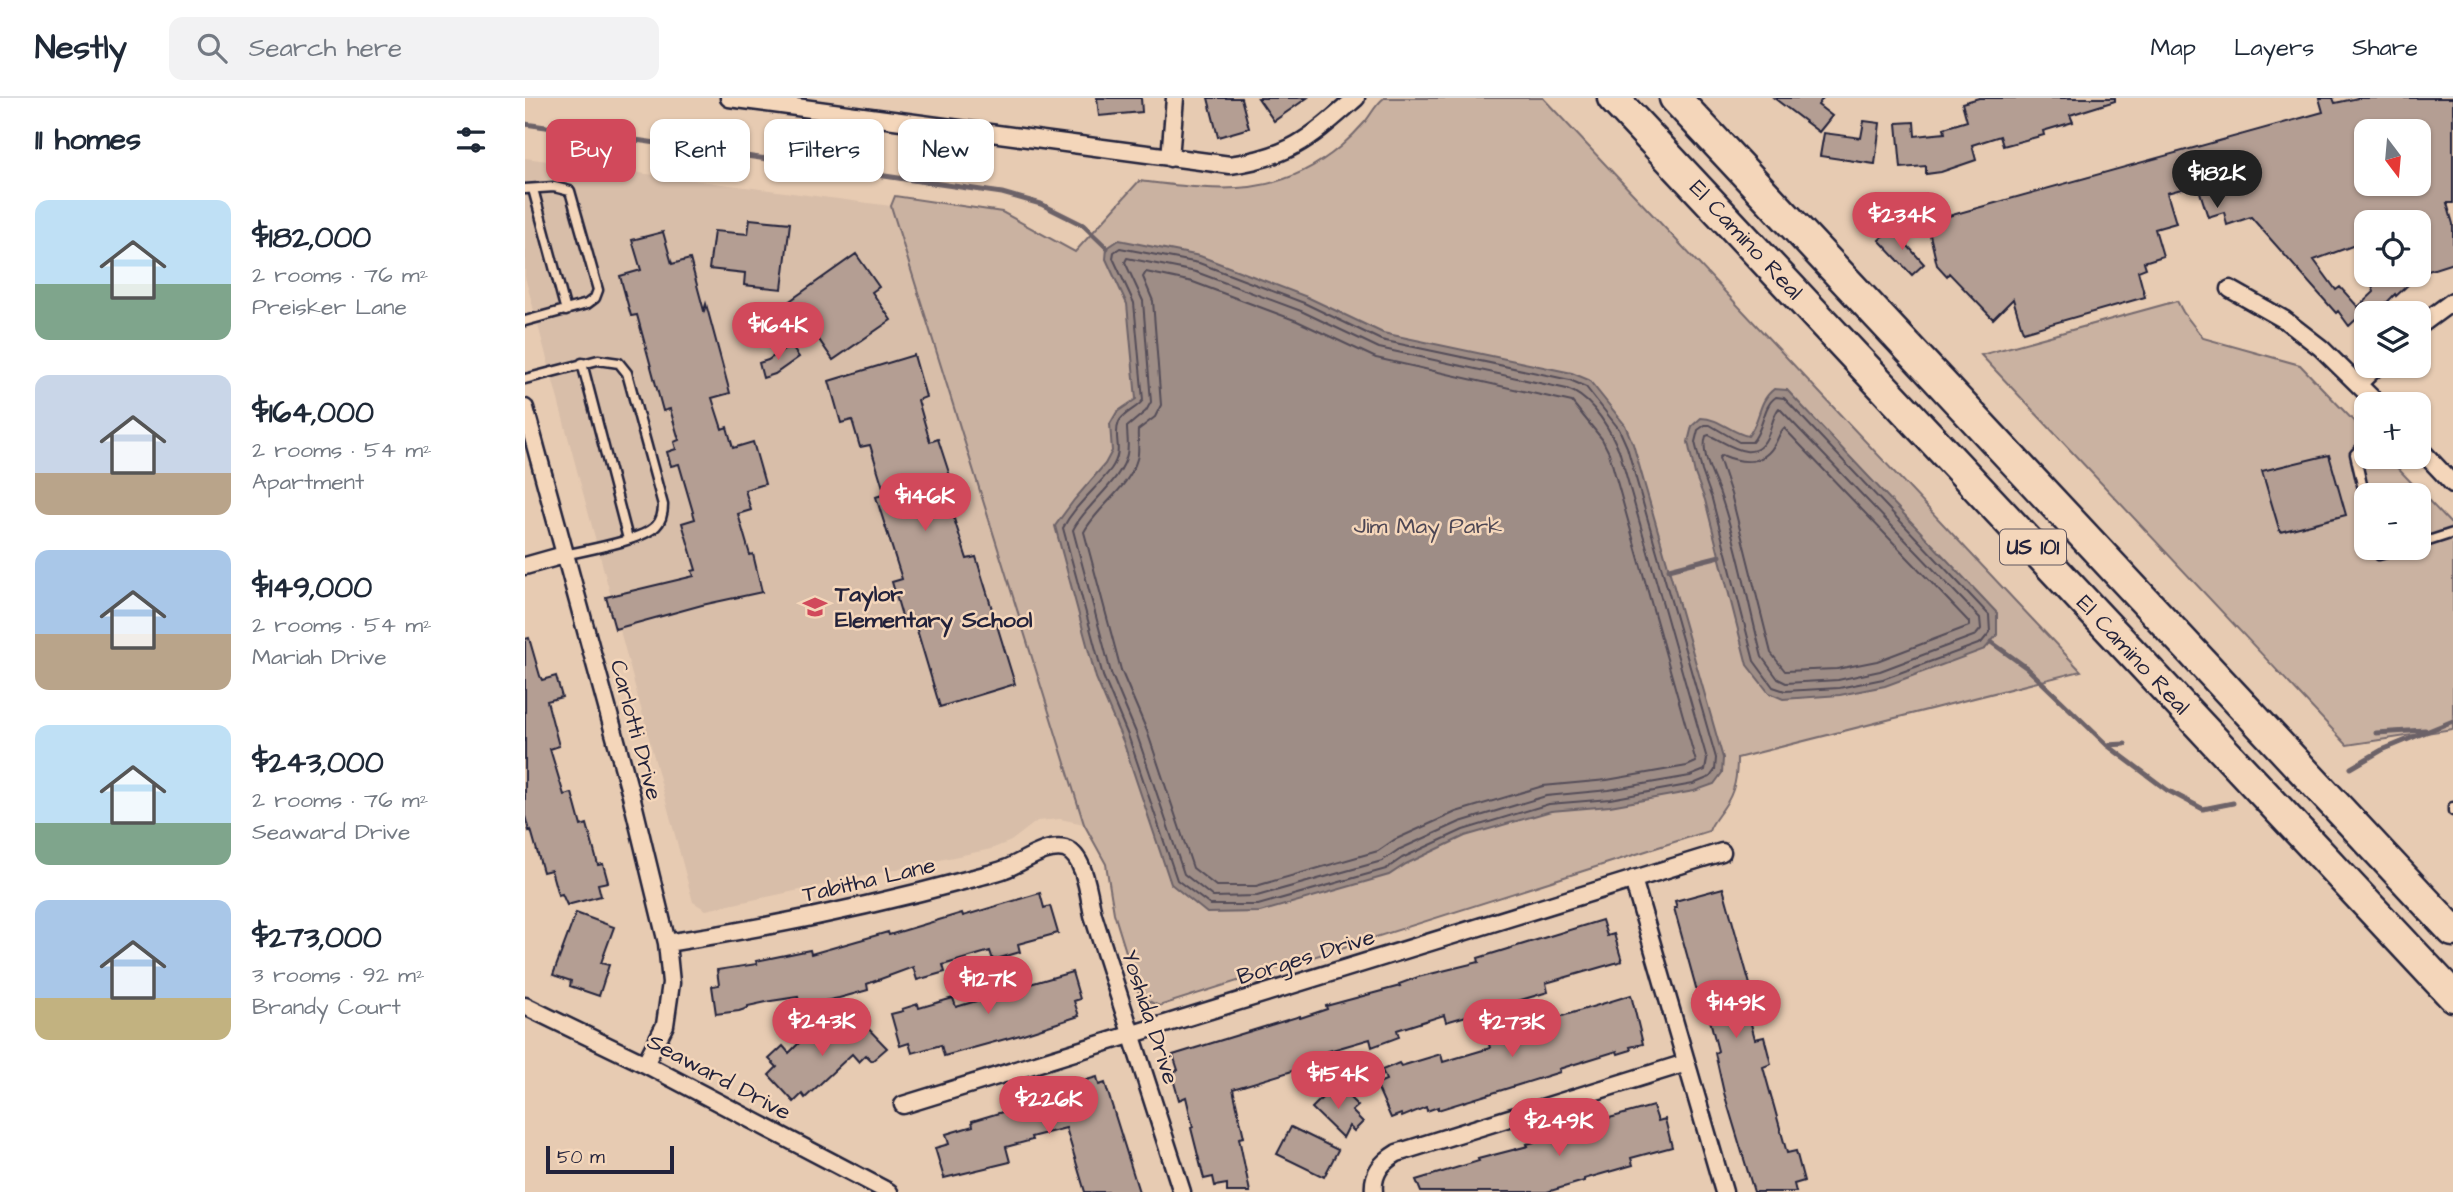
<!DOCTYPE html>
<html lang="en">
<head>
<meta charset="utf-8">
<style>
	:root { --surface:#fff; --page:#f2f2f3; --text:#1f2937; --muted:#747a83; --line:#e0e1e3; --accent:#d1495b }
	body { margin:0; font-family:"Architects Daughter",sans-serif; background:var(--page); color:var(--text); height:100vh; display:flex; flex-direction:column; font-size:26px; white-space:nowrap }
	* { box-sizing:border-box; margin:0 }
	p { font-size:23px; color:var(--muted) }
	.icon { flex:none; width:38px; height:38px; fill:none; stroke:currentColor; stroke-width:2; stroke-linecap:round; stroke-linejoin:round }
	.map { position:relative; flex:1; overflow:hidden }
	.panel { display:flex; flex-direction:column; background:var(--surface); width:525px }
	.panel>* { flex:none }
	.guide { position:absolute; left:21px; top:21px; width:665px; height:63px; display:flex; gap:14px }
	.needle { width:46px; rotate:164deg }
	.tools { position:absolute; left:1829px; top:21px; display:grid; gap:14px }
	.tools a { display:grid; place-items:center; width:77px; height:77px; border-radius:14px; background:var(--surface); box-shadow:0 2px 5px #0004; font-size:35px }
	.scale { position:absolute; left:21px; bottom:18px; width:128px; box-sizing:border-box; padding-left:7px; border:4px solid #22223b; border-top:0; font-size:19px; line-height:24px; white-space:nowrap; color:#22223b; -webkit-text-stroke:5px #f4d6ba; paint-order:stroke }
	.price { position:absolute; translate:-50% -60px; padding:0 16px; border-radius:24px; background:var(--accent); color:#fff; font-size:23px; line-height:46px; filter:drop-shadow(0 2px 4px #0008) }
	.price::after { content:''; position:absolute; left:50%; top:42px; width:21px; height:16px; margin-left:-10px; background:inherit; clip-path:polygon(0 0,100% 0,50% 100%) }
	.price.active { background:#222; color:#fff }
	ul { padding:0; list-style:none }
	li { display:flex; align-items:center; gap:21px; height:175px; padding:0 35px }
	li span { display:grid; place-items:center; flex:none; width:196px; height:140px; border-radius:14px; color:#555 }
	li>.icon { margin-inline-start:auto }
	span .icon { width:84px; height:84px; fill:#fffc; stroke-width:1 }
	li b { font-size:30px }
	h2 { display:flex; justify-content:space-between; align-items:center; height:84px; padding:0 35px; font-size:30px }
	.tag { padding:0 24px; border-radius:14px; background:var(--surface); box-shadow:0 2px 5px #0004; font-size:24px; line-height:63px }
	.tag.active { background:var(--accent); color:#fff }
	header { display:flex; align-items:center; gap:42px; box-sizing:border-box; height:98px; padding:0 35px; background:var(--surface); border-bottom:2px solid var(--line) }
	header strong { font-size:33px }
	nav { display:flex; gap:38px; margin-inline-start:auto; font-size:24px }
	.search { width:490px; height:63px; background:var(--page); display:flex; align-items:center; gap:18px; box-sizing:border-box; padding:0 24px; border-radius:14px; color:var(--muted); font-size:26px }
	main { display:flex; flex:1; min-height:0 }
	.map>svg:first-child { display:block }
	.built { fill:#d8bea9 }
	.green { fill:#cab2a1; stroke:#766a6e; stroke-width:2; fill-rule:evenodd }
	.water { fill:#9e8d86; stroke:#6c6268; stroke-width:2 }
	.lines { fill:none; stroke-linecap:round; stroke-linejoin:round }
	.shore { stroke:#544d59; stroke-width:2 }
	.stream { stroke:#6c6268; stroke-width:5 }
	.building { fill:#b49e93; stroke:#22223b; stroke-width:2; fill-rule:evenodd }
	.lane-casing { stroke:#22223b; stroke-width:13 }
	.street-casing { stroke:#22223b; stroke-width:21 }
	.highway-casing { stroke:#22223b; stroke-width:35 }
	.lane { stroke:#f4d6ba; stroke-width:8 }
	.street { stroke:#f4d6ba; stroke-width:16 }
	.highway { stroke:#f4d6ba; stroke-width:30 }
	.labels { text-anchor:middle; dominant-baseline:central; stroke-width:5; stroke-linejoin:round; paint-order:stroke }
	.shield { fill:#f4d6ba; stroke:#615861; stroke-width:2 }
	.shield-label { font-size:21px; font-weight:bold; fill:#22223b }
	.street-label { font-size:23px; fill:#22223b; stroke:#f4d6ba }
	.park-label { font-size:23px; fill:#4c4654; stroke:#f4d6ba }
	.poi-label { font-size:23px; font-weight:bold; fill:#22223b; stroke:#f4d6ba; text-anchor:start }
</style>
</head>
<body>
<header>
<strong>Nestly</strong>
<div class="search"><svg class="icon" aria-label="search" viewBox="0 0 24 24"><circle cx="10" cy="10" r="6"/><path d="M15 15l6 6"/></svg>Search here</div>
<nav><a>Map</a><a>Layers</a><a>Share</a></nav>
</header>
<main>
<section class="panel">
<h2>11 homes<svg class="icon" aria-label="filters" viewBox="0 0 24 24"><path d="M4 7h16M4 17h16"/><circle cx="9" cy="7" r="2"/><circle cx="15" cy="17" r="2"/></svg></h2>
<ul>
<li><span style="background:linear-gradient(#bfe0f5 60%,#7fa58c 0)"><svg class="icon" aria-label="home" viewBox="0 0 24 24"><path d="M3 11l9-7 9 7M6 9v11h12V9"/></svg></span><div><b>$182,000</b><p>2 rooms · 76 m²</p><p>Preisker Lane</p></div></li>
<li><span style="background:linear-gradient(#c9d6e8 70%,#b9a48a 0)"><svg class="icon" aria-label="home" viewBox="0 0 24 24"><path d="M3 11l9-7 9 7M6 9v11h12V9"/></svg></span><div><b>$164,000</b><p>2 rooms · 54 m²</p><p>Apartment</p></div></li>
<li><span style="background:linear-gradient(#a9c7e8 60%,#b9a48a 0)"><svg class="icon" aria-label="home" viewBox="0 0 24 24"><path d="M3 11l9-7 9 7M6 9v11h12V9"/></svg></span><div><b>$149,000</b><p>2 rooms · 54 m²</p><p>Mariah Drive</p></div></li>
<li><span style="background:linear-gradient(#bfe0f5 70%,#7fa58c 0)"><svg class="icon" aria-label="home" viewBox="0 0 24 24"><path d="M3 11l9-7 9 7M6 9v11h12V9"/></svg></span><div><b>$243,000</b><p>2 rooms · 76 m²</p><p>Seaward Drive</p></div></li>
<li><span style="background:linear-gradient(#a9c7e8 70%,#c2b280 0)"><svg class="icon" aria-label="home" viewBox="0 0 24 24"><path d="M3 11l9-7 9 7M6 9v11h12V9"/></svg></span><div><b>$273,000</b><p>3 rooms · 92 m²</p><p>Brandy Court</p></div></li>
</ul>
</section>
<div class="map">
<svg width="1928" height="1094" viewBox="0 0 1928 1094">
	<rect width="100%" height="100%" fill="#e7cbb2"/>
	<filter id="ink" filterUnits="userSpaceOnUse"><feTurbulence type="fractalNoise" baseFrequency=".0143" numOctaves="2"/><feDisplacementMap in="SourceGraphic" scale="14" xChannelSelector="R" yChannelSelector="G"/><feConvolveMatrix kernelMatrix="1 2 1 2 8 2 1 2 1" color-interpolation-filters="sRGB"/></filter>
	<g filter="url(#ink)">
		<!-- built -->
		<path class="built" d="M0 60 366 108 559 726 535 721 512 723 486 743 466 751 181 812 168 804 0 179Z"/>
		<!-- green -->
		<path class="green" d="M859 0H1018L1556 573 1212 660C1212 678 1210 694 1199 709 1194 717 1187 724 1184 733L634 908 615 899 589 815 581 766 559 726 366 108 370 98 477 114 550 154 614 83C691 92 751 103 816 48 824 41 832 33 839 25 846 17 850 7 859 0Z
			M1652 203 1658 214 1678 240 1775 267 1841 336V359H1862L1928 428V631L1822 647 1456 257ZM1841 397H1894V450H1841Z"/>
		<!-- water -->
		<path class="water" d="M594 142 675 158 782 199 858 235 1047 275 1064 282 1100 327 1108 346 1198 660 1197 675 1189 686 1169 693 1085 708 1026 713 940 738 881 766 864 777 735 814 682 815 646 786 598 643 571 580 530 428 549 402 580 366 587 353 585 326 592 314 611 301 602 206 581 161 582 150Z
			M1249 291 1262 292 1472 515V537L1460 551 1360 588 1315 597 1258 601 1244 595 1222 567 1180 402 1170 376 1163 344 1167 328 1176 320C1194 320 1206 335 1223 338 1236 323 1232 304 1249 291Z"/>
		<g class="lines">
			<!-- shore -->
			<path class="shore" d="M595 150 674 165 779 205 856 242 1045 282 1061 289 1094 331 1102 349 1191 660 1190 672 1185 679 1168 686 1085 701 1024 706 938 732 877 760 861 771 733 807H685L652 782 604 640 578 578 538 430C550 407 571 391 586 371 600 351 587 340 594 324 599 314 612 311 618 302L609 205 588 160 589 154Z
				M602 160 671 174 776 213 854 250 1042 291C1066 299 1084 330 1094 352L1182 661 1180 672 1165 678 1084 692 1021 698 935 724 873 752 857 763 732 798 688 799 659 776 612 637 586 575 548 432C560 407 597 383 602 356 604 348 602 337 602 329L621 313 626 304 618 203 600 164Z
				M621 174 668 184 772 223 851 260 1047 304 1077 341 1084 355 1171 664 1162 668 1082 682 1018 688 931 714 869 742 853 753 731 788H691L668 770 622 633 596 572 559 434C573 408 604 390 612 361 615 352 612 341 613 332L630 319 636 307 628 203 618 179Z
				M1251 299 1259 300 1464 517 1465 534 1456 545 1358 581 1314 590 1260 593 1248 589 1229 563 1187 401 1177 373 1170 344 1173 332 1180 327H1185L1214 344H1227C1239 332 1237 308 1251 299Z
				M1254 310 1455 520 1456 531 1451 537 1355 573 1313 582 1261 585 1253 581 1237 559C1223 506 1213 447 1195 396 1189 379 1175 356 1181 338L1184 337C1205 347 1231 369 1244 335 1247 326 1249 316 1254 310Z
				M1259 330 1444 524V528L1352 563 1312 571 1260 573 1246 555 1206 396 1194 360 1197 357C1218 366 1239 368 1251 344 1254 338 1255 334 1259 330Z"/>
			<!-- stream -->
			<path class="stream" d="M0 26 477 95 516 106 558 127 582 150
				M1144 471 1195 458
				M1466 544 1502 570 1582 647 1642 692 1678 711 1708 705
				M1851 635 1900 632
				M1582 647 1600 646
				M1826 670 1857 652 1928 623"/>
		</g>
		<!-- building -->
		<path class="building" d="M572 0H616L617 14 574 18Z
			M683 0H716L724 30 693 39Z
			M733 0H782L749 23Z
			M1249 0H1298L1293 7 1307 18 1294 34Z
			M1454 0H1590V3L1545 17 1548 24 1518 33 1519 37 1478 48 1475 38 1447 47 1451 62 1416 74 1401 76V68L1376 70 1372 25 1389 24 1390 38 1420 35 1419 30 1442 23 1437 5Z
			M1794 0H1808L1810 5 1833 0H1928V105H1922L1928 126V165L1894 176V124H1841V143L1789 162 1811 192 1815 189 1833 209 1849 194 1846 184 1849 183V177H1881L1883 187 1871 198 1870 196 1852 215H1838L1824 228 1813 213 1811 215 1726 119 1702 127 1699 114 1683 119 1673 88 1671 87 1642 95 1651 125 1630 131 1638 158 1619 164 1621 170 1613 173 1620 199 1498 234 1488 201 1468 221 1424 175 1422 178 1412 167 1402 124 1798 14ZM1841 33H1894V86H1841Z
			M1339 23 1355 25 1350 66 1295 58 1299 35 1336 40Z
			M225 121 265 125 257 191 219 187 220 175 184 171 189 133 223 136Z
			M1367 130 1399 166 1387 177 1354 142Z
			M138 134 147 166 165 161 179 213 181 206 205 295 187 300 197 331 202 329 208 350 228 344 240 386 220 392 226 412 213 416 225 457 228 456 237 494 177 507 90 531 81 499 169 478 167 473 171 472 157 425 170 421 154 366 146 368 142 354 151 351 149 344 154 342 145 311 138 313 112 217 106 218 95 178 116 172 107 142Z
			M331 156 354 189 347 194 366 222 308 262 290 236 283 241 259 207Z
			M265 247 274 259 250 276 238 280 234 265 243 262Z
			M389 257 401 299 393 302 405 344 413 341 427 384 418 387 442 461 451 459 490 586 415 609 389 522 379 525 367 484 377 481 351 399 360 396 345 347 335 349 327 322 316 325 304 283Z
			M1804 357 1821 417 1755 434 1737 373Z
			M4 540 15 578 17 582 31 578 37 599 22 603 34 648 25 651 39 697 47 695 56 728 62 726 73 767 78 766 83 784 73 786 76 798 42 807 37 796 33 797 26 772 18 774 6 732 4 733 0 718V541Z
			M1198 790 1226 890 1217 892 1230 941 1239 939 1246 966 1238 969 1262 1055 1271 1053 1279 1083 1269 1086 1271 1094H1229L1199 995 1190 955 1193 953 1180 903 1175 904 1149 810H1152L1150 803Z
			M515 795 519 810 525 808 533 835 493 846 495 854 468 862 465 853 418 867 420 874 392 882 388 869 342 886 343 892 314 900 275 908 273 899 246 903 223 908V910L214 913 191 916 187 888 194 887 192 872 232 866 231 863 285 852 286 856 363 834 364 837 437 815 438 818Z
			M51 815 89 829 76 865 84 867 74 898 45 888 46 883 28 877Z
			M1077 822 1082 838 1089 836 1097 863 1021 885 1023 894 921 924 919 917 872 932 874 939 847 949 845 941 797 955 800 963 708 991 719 1039 714 1040 725 1094H702V1086L690 1088 688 1079 679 1081 666 1030 668 1029 661 999 654 1002 646 974 653 972 648 957 775 918V920L802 911 801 908 875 888 874 886 893 879 954 864 953 860Z
			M547 874 555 901 549 903 554 918 495 937 419 958 416 947 387 955 384 945 375 948 366 916 378 913 377 911 393 906 394 910 428 900 431 909 478 895 476 889 503 880 505 886Z
			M1106 897 1118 946 1105 949 1106 952 1093 956 1092 953 1034 971 1035 974 913 1012V1009L902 1013 901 1009 877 1019 876 1016 866 1020 851 986 861 982 857 972 874 965 876 968 916 956 918 964 965 950 963 942 975 937Z
			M332 919 362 950 347 963 341 957 334 964 327 956 280 1000 277 996 269 1004 244 977 252 969 244 961 258 948 264 955 292 927 307 943Z
			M572 979 574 987 580 985 614 1094H560L541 1030 506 1039 507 1042 481 1049 485 1064 419 1080 410 1050 424 1046 421 1036 448 1028 447 1023 484 1012 482 1004Z
			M811 986 833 1008 827 1013 838 1024 829 1033 824 1028 818 1040 787 1010Z
			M1128 1008 1133 1023 1140 1021 1147 1049 1106 1060 1108 1067 1059 1081V1083L1022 1094H896L891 1082 954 1063 953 1061 1003 1048 1002 1046 1077 1025V1022Z
			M766 1029 813 1052 799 1079 752 1056Z"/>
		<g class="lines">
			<!-- lane casing -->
			<g class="lane-casing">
				<path id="lane" d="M0 91 29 89 45 93 73 192 70 200 62 206 0 223
					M8 91 41 213
					M57 265 103 441
					M0 281 73 262 94 265 102 275 138 407C138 414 137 422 131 428 116 443 60 452 39 457
					M1841 345 1830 356 1841 404
					M1894 446 1928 435
					M1852 450 1854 457 1880 450
					M1928 709V713"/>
			</g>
			<!-- street casing -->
			<g class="street-casing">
				<path id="street" d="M204 0 705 67C767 58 785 40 831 0
					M645 60 650 0
					M1705 191 1760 222 1796 250 1853 306
					M1894 228 1928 203
					M1833 286 1852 268
					M0 310 106 697 142 845 146 885 140 927 120 966
					M1894 350 1928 386
					M0 468 39 457
					M1108 781 1199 1094
					M142 845C247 829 346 808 449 780 459 777 470 775 480 771 497 765 521 746 540 751 560 757 564 799 568 817L657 1094
					M0 908 120 966 364 1094
					M378 1007 1197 754
					M849 1094C847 1075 857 1064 872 1055L1161 965"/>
			</g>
			<!-- highway casing -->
			<g class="highway-casing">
				<path id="highway" d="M1088 0 1928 898
					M1150 0 1928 833"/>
			</g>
			<!-- lane -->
			<use href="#lane" class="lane"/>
			<!-- street -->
			<use href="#street" class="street"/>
			<!-- highway -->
			<use href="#highway" class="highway"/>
		</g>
	</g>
	<!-- icons -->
	<defs>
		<g id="school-bare" transform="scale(1.89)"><path d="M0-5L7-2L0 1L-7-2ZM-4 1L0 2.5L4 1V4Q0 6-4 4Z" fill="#d1495b" stroke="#f4d6ba" stroke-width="2.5" paint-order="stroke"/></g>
	</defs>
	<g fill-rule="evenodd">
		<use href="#school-bare" x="290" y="509"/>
	</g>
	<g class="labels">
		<!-- shield labels -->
		<rect class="shield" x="1475" y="431.5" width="66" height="35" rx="5"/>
		<g class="shield-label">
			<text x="1508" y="449">US 101</text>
		</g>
		<!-- street labels -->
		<g class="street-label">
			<text transform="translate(1221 142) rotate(47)">El Camino Real</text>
			<text transform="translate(1608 557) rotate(47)">El Camino Real</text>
			<text transform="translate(111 632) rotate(75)">Carlotti Drive</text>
			<text transform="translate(344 782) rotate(-13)">Tabitha Lane</text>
			<text transform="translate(781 859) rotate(-17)">Borges Drive</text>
			<text transform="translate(625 919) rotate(72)">Yoshida Drive</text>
			<text transform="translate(194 979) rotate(28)">Seaward Drive</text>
		</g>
		<!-- park labels -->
		<g class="park-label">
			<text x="903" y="428">Jim May Park</text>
		</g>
		<!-- poi labels -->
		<g class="poi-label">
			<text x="310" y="496">Taylor<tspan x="310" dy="26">Elementary School</tspan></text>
		</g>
	</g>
</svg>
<div class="tools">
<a><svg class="needle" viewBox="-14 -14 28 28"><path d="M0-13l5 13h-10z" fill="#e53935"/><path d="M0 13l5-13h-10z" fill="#747a83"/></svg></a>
<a><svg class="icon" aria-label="locate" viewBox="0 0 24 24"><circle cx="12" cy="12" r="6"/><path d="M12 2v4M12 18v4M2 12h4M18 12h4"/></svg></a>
<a><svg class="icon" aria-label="layers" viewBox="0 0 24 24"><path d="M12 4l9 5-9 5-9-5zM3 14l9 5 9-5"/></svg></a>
<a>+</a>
<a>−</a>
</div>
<div class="scale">50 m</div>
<b class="price active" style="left:1692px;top:112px">$182K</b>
<b class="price" style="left:1377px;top:154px">$234K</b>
<b class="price" style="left:253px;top:264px">$164K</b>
<b class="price" style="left:400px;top:435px">$146K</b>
<b class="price" style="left:463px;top:918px">$127K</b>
<b class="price" style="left:1211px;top:942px">$149K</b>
<b class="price" style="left:297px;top:960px">$243K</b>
<b class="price" style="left:987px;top:961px">$273K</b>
<b class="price" style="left:813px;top:1013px">$154K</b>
<b class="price" style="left:524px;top:1038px">$226K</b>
<b class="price" style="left:1034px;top:1060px">$249K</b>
<div class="guide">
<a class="tag active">Buy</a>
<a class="tag">Rent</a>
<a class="tag">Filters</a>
<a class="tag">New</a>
</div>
</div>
</main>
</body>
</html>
